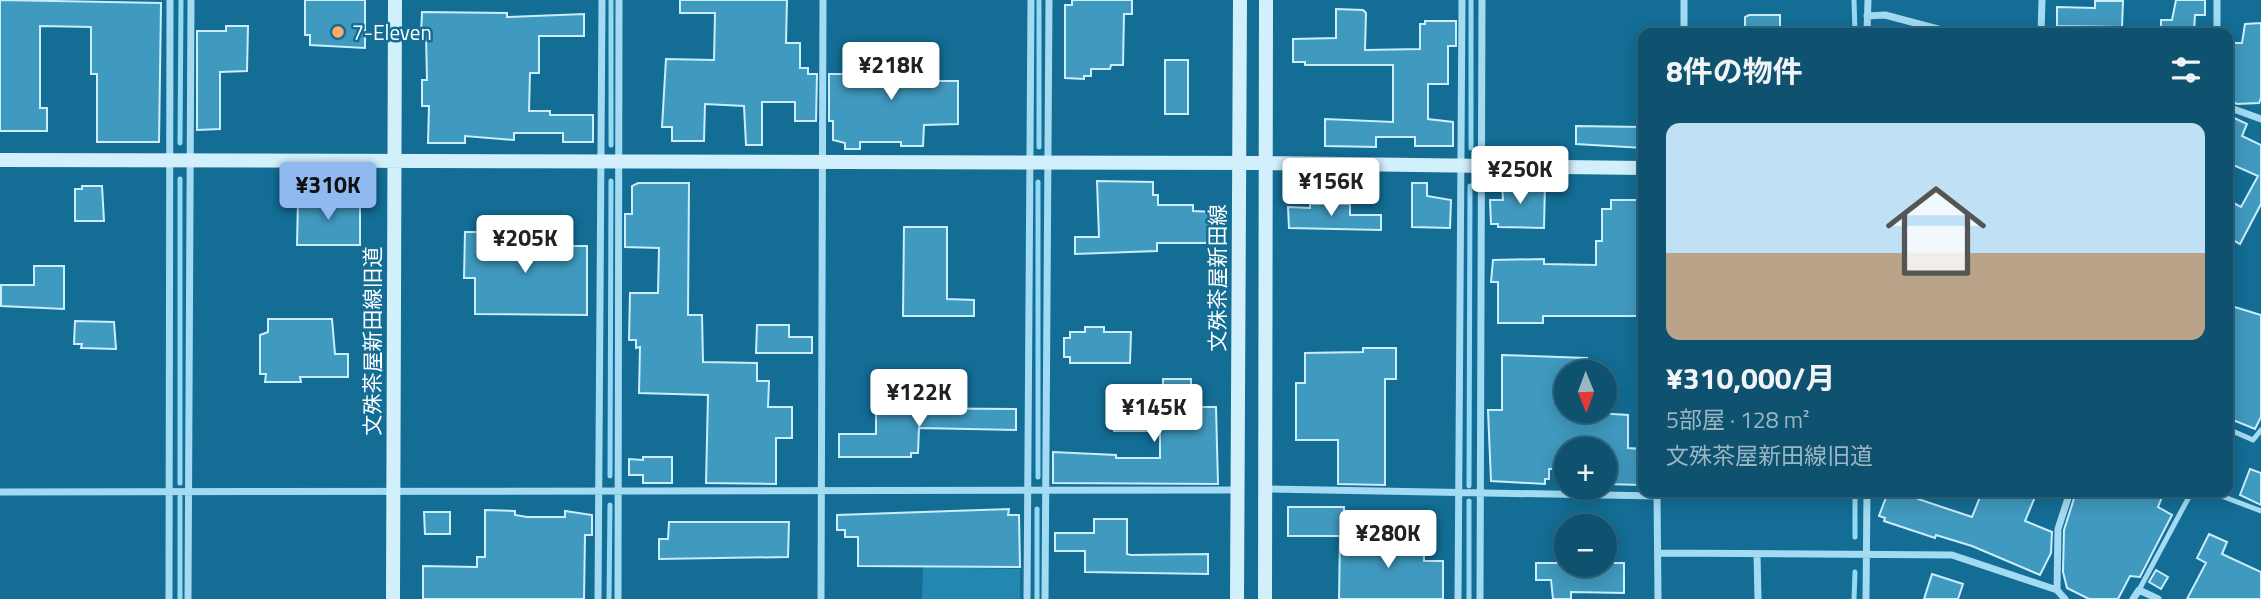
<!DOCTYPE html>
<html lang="ja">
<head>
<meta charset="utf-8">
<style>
	:root { --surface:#0e5270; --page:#175875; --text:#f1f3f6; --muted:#9bb6c3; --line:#2e6983; --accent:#90b9f0 }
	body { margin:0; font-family:"Titillium Web","Noto Sans JP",sans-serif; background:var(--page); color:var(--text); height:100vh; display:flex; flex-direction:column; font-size:26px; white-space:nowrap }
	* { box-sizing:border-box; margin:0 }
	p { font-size:23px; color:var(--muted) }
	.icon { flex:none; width:38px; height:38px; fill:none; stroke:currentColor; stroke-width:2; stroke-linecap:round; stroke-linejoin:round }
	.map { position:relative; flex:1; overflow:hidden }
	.side { position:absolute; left:1638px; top:28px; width:595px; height:469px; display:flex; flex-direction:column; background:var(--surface); border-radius:14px; box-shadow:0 4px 18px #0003,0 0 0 2px var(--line) }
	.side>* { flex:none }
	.needle { width:46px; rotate:179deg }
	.fabs { position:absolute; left:1554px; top:360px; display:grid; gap:14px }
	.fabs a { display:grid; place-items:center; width:63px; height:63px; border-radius:50%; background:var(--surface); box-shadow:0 4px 18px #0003,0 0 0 2px var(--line); font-size:35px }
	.price { position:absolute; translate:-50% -60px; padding:0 16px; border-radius:7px; background:#fff; color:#222; font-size:23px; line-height:46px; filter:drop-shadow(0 2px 4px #0008) }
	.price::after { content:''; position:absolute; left:50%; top:42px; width:21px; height:16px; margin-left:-10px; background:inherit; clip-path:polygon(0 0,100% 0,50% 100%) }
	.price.selected { background:var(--accent); color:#111 }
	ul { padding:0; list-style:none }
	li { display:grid; align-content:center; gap:14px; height:371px; padding:0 28px }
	li span { display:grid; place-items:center; height:217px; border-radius:14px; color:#555 }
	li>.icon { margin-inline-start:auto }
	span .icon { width:126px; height:126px; fill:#fffc; stroke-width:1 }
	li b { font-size:30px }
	h2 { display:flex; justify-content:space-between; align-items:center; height:84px; padding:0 28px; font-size:30px }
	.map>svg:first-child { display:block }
	.green { fill:#2288b2 }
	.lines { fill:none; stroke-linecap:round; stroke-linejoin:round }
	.stream { stroke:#95daf5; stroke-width:5 }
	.building { fill:#4099be; stroke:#cbeefd; stroke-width:2 }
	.lane { stroke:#a3dbf2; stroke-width:5 }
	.street { stroke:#a3dbf2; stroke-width:7 }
	.secondary { stroke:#d2effc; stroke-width:14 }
	.poi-dot { fill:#ffab65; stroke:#136d95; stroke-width:2.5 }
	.labels { text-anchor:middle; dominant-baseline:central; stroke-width:5; stroke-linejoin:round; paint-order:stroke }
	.poi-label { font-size:21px; fill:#fff; stroke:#136d95; text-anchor:start }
	.street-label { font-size:21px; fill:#fff; stroke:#136d95 }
</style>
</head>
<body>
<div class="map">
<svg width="2261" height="599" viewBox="0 0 2261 599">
	<rect width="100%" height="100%" fill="#136d95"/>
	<!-- green -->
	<path class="green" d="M923 567 1020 569V599H922Z"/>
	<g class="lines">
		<!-- stream -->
		<path class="stream" d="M611 0V145
			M1854 0 1855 33
			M180 143 181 0
			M1039 147V0
			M1471 148V0
			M610 476 611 181
			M1038 477V182
			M180 483V179
			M1469 486 1470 186
			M1855 537V492
			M180 599V497
			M609 599 610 505
			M1037 599V509
			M1469 599V501
			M1854 599 1855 572"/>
	</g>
	<!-- building -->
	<path class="building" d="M0 0 161 3 159 142H97V74H91V27L40 26V108H47V131H0Z
		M305 0H365V48L310 45V35H305Z
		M680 0H787L786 43H800V68H808V74H817L816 121H795V102H762V145H746L744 106 705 104 704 141H672V127H662L666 59 714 60 715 13H680Z
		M1072 0H1132V14H1124L1123 65H1111L1110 69H1091V76H1084V79L1065 78V5H1072Z
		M2176 0H2205V15H2195L2194 33H2161V20H2172Z
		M2095 1H2123L2122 27 2057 26V7L2095 8Z
		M1336 9 1363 10 1366 13 1365 50 1420 49V24H1425V21H1456V46H1448V84H1428V119L1453 122V146H1415V137H1376V147L1325 146V119L1393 122V65H1305V62H1293V39L1336 38Z
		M422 12 507 13V17L584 14V36H539V73H530L529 111H550V115H593V142H563V133H514V140L465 136V143H428L429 106H422V80H427L426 36H421Z
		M1749 15H1780V33H1745V17Z
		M2261 23V98L2259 103 2237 104 2233 102 2232 43H2242L2245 24Z
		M226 26H248L247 71 220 72V129L197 130V31H226Z
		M899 43H923L922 81H958V124L924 125 923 146H901V142H860V149H845V143L833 140V121H829V74H881V52H899Z
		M1165 60H1188V114H1165Z
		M2228 115 2247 124 2242 136 2261 145V204L2240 244 2228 237V200L2241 207 2258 176 2229 163 2228 166Z
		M1576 126 1643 127V148L1576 144Z
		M1097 181 1153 182V195H1158V205H1193V211L1215 212 1214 243H1157V251L1075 254V237H1099Z
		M638 183H689L688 315H702L703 362 757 363V381H769L768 407H792V438H776V484L706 483 708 395 639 393 640 347 636 348V340H629L630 293H658L659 248 625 247V214H632V186Z
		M1412 183H1427V196L1451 200 1450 228 1412 227Z
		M1502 183H1545L1544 228 1498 227V224H1491L1490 200H1503Z
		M82 186H102L104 221H75V189H82Z
		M308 195H322V201H360V245H297L298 200H308Z
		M1611 200H1642L1641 316H1543V323H1498V282H1491L1493 260 1544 259V264L1596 265V241H1602V209H1611Z
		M1310 204H1350V215H1381V230L1289 228 1288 207 1310 208Z
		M904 227H947V299L974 300V316H903Z
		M465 232H535V246H587V315L475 314V278H464Z
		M34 266H64V309L1 306V285H34Z
		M2228 305 2261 315V417L2255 429 2228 418Z
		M268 319H332L335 354H348V377H300L301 382H265L266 374H260V335L268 332Z
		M75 321 114 322 116 349 81 348 82 344H74Z
		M757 325H789V337H812V353H756Z
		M1085 327H1104V332H1131L1130 363H1070V357H1064V338H1070V332H1085Z
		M1363 348H1396V379H1385V485L1338 484V440H1296V383H1305V353L1363 352Z
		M1502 355 1587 358V373H1566V411L1628 415V448L1643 449 1642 485 1605 484V450H1566V469H1549V479H1545V484L1491 481 1488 410H1502Z
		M1163 379H1191V407H1216L1218 484 1053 483V452L1116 455V458H1160V431H1114V406H1142V394H1151L1150 385H1163Z
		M876 408 1016 409V430L919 428 918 453H911V457H839V434H876Z
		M643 457H672V483H643V475H629V459L643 460Z
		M2250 469 2261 473V505L2240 495Z
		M1888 492H1911L1920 495 1918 499 1972 517 1982 492H2037L2025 521 2052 532 2051 553 2040 575 1972 546 1936 535 1935 538 1884 521 1885 518 1879 516Z
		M2076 492H2164L2158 507 2172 515 2140 577 2130 576 2118 599H2089L2067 588 2063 572 2064 530Z
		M1288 507H1344V536H1288Z
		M1009 509 1008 515H1019L1020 567 858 566V537H845V530H837V515Z
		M485 510 515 511V515L527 517H565V511L592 515V535H585L584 599H423V566L477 567V557H485Z
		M424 512H450V534H425Z
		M1094 519H1127V554L1131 555 1208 554V574L1085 572V551H1055V533H1094Z
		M669 522H789L788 557 659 559V539H668Z
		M2209 534 2227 542 2222 554 2261 572V599H2187L2206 563 2197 558Z
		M1340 537 1424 538V561H1443V599H1339Z
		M1536 563H1624V593L1571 592V599H1553L1551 580H1536Z
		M2156 570 2168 577 2161 589 2149 582Z
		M1932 574 1963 584 1958 599H1924Z"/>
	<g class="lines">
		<!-- lane -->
		<path class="lane" d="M2228 429 2253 440 2261 430
			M2211 492 2261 511
			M2139 590 2190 495 2198 492"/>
		<!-- street -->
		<path class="street" d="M1867 16 1885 15 1953 33
			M1684 33V0
			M1867 33 1868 0
			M2041 33 2042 0
			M2217 33V0
			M2228 107 2261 119
			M1266 489 1657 496
			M0 492 1237 490
			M1657 492 1658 599
			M1658 553 1952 555 2057 590
			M1757 554 1758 599
			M169 599 170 0
			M188 599 191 0
			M598 599 602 0
			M618 599 619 0
			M821 599 823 0
			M1027 599 1031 0
			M1045 599 1049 0
			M1458 599 1462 0
			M1480 599 1482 0
			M1866 599 1867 492
			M2065 599 2057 590 2058 529 2070 492
			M2133 599 2139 590 2158 599"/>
		<!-- secondary -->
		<path class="secondary" d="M0 160 1266 163 1643 168
			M393 599 395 0
			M1237 599 1240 0
			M1265 599 1266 0"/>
	</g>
	<!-- markers -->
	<circle class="poi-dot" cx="338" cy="32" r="7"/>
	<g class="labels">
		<!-- poi labels -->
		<g class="poi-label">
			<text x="352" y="32">7-Eleven</text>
		</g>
		<!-- street labels -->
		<g class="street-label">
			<text transform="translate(1217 278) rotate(-90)">文殊茶屋新田線</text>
			<text transform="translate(372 341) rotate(-90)">文殊茶屋新田線旧道</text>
		</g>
	</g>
</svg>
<div class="fabs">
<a><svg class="needle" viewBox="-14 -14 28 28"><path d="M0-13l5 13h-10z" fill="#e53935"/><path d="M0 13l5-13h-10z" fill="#9bb6c3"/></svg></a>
<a>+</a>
<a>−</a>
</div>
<b class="price" style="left:891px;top:102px">¥218K</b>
<b class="price" style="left:1520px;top:206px">¥250K</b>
<b class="price" style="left:1331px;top:218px">¥156K</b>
<b class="price selected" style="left:328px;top:222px">¥310K</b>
<b class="price" style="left:525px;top:275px">¥205K</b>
<b class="price" style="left:919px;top:429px">¥122K</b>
<b class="price" style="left:1154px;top:444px">¥145K</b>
<b class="price" style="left:1388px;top:570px">¥280K</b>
<section class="side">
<h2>8件の物件<svg class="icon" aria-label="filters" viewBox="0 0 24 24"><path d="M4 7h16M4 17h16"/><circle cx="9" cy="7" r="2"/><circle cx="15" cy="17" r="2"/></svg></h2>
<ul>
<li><span style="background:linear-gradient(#bfe0f5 60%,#b9a48a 0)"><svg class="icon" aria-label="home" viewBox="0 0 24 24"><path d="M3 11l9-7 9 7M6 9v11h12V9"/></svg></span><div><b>¥310,000/月</b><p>5部屋 · 128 m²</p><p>文殊茶屋新田線旧道</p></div></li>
</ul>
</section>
</div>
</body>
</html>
